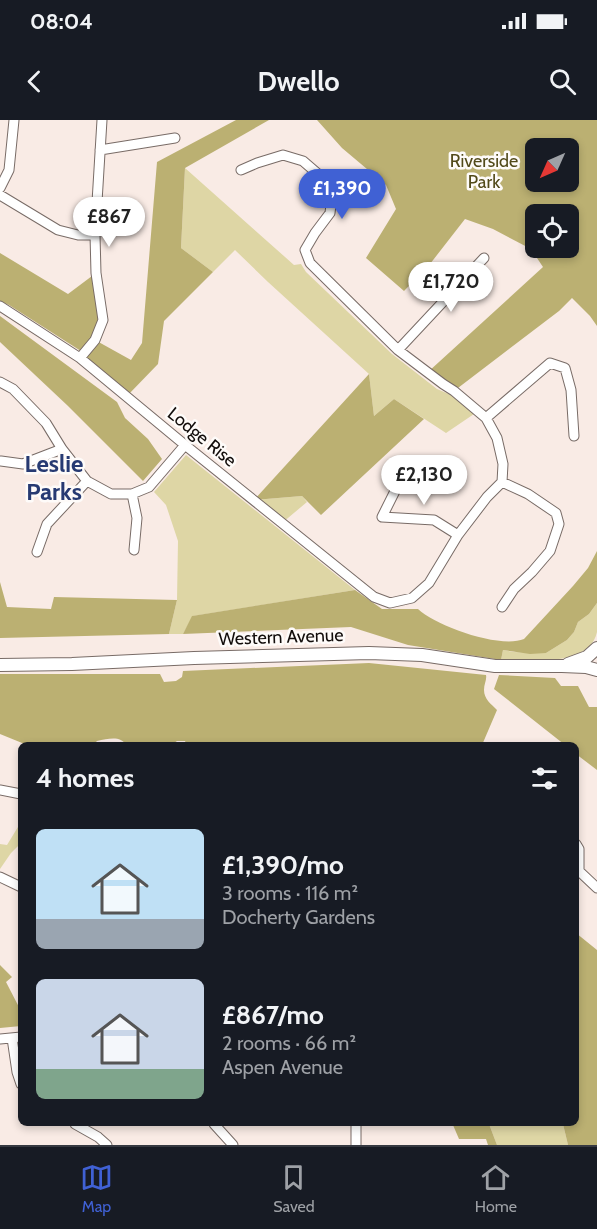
<!DOCTYPE html>
<html lang="en">
<head>
<meta charset="utf-8">
<style>
	:root { --surface:#171b24; --page:#242831; --text:#f1f3f6; --muted:#9ea1a6; --line:#363941; --accent:#4061d4 }
	body { margin:0; font-family:Cabin,sans-serif; background:var(--page); color:var(--text); height:100vh; display:flex; flex-direction:column; font-size:22px; white-space:nowrap }
	* { box-sizing:border-box; margin:0 }
	p { font-size:20px; color:var(--muted) }
	.icon { flex:none; width:33px; height:33px; fill:none; stroke:currentColor; stroke-width:2; stroke-linecap:round; stroke-linejoin:round }
	.map { position:relative; flex:1; overflow:hidden }
	.drawer { position:absolute; left:18px; top:622px; width:561px; height:384px; display:flex; flex-direction:column; background:var(--surface); border-radius:9px; box-shadow:0 3px 9px #0003 }
	.drawer>* { flex:none }
	.needle { width:39px; rotate:225deg }
	.buttons { position:absolute; left:525px; top:18px; display:grid; gap:12px }
	.buttons a { display:grid; place-items:center; width:54px; height:54px; border-radius:9px; background:var(--surface); box-shadow:0 3px 9px #0003; font-size:30px }
	.price { position:absolute; translate:-50% -51px; padding:0 14px; border-radius:21px; background:#fff; color:#222; font-size:20px; line-height:39px; filter:drop-shadow(0 2px 3px #0008) }
	.price::after { content:''; position:absolute; left:50%; top:36px; width:18px; height:14px; margin-left:-9px; background:inherit; clip-path:polygon(0 0,100% 0,50% 100%) }
	.price.on { background:var(--accent); color:#fff }
	ul { padding:0; list-style:none }
	li { display:flex; align-items:center; gap:18px; height:150px; padding:0 18px }
	li span { display:grid; place-items:center; flex:none; width:168px; height:120px; border-radius:9px; color:#555 }
	li>.icon { margin-inline-start:auto }
	span .icon { width:72px; height:72px; fill:#fffc; stroke-width:1 }
	li b { font-size:26px }
	h2 { display:flex; justify-content:space-between; align-items:center; height:72px; padding:0 18px; font-size:26px }
	.status { display:flex; justify-content:space-between; align-items:center; height:42px; padding:0 30px; background:var(--surface); direction:ltr }
	.status svg { height:16px; fill:currentColor }
	header { display:flex; justify-content:space-between; align-items:center; height:78px; padding:0 18px; background:var(--surface); font-size:27px; font-weight:800 }
	.tabs { display:flex; justify-content:space-around; align-items:center; height:84px; border-top:2px solid var(--line); background:var(--surface); font-size:16px; color:var(--muted) }
	.tabs a { display:grid; justify-items:center; gap:3px }
	.tabs .on { color:var(--accent) }
	.map>svg:first-child { display:block }
	.green { fill:#ded6a5 }
	.forest { fill:#bbb072; fill-rule:evenodd }
	.lines { fill:none; stroke-linecap:round; stroke-linejoin:round }
	.street-casing { stroke:#786b66; stroke-width:11 }
	.secondary-casing { stroke:#786b66; stroke-width:14 }
	.street { stroke:#fff; stroke-width:9 }
	.secondary { stroke:#fff; stroke-width:12 }
	.labels { text-anchor:middle; dominant-baseline:central; stroke-width:5; stroke-linejoin:round; paint-order:stroke }
	.park-label { font-size:18px; fill:#524a1a; stroke:#fefbf9 }
	.street-label { font-size:18px; fill:#120d0b; stroke:#fefbf9 }
	.district-label { font-size:24px; font-weight:bold; fill:#273a72; stroke:#fefbf9 }
</style>
</head>
<body>
<div class="status"><b>08:04</b><svg viewBox="0 0 49 12"><path d="M0 12V9h3v3zM5 12V6h3v6zM10 12V3h3v9zM15 12V0h3v12zM26 1h20v11H26zM47 4h2v5h-2z"/></svg></div>
<header><svg class="icon" aria-label="back" viewBox="0 0 24 24"><path d="M15 5l-7 7 7 7"/></svg>Dwello<svg class="icon" aria-label="search" viewBox="0 0 24 24"><circle cx="10" cy="10" r="6"/><path d="M15 15l6 6"/></svg></header>
<div class="map">
<svg width="597" height="1025" viewBox="0 0 597 1025">
	<rect width="100%" height="100%" fill="#f9ebe5"/>
	<!-- green -->
	<path class="green" d="M185 48 294 145 301 144 306 152 392 234 437 269 451 275 474 294 446 313 394 279 374 296 369 254 268 162 235 130 213 152 181 128Z
		M186 335 355 470 193 496 183 514H169L177 480 178 421 166 385 154 372Z
		M302 376 307 382 282 403 254 380Z
		M597 483C597 492 597 503 597 512 589 548 528 540 501 540L503 530 514 532 546 533 567 520 574 512 578 502 589 494Z
		M21 702V723L11 733 0 749V724L7 725Z
		M489 1004H563L568 1025H497Z"/>
	<!-- forest -->
	<path class="forest" d="M236 0H269L185 48 181 128 213 152 164 201 158 244 127 276 80 238 84 233 9 185 0 181V133L68 174 96 153 103 200 95 220 131 240 142 223 157 42Z
		M317 0H597V206L590 196 572 178 559 191 454 271 428 252 543 147 531 129 493 109 465 99 430 144 404 171 366 138 396 89 386 65 342 28ZM536 28H568V62H536ZM536 94H568V128H536Z
		M0 196 117 282 125 298 148 319 162 339 143 361 68 286 0 222Z
		M369 254 374 296 394 279 424 299 321 395 302 376 254 380Z
		M597 431V483L589 494 578 502 574 512 567 520 546 533 530 534 503 530 501 540 408 525 351 507 183 514 192 496 355 470 382 489H418C436 506 500 529 524 519L573 466 588 448Z
		M0 462 7 487 51 489 54 477 177 480 169 514 0 518Z
		M369 543 486 555C487 560 484 564 484 570 484 579 491 584 497 590L482 625 373 626 370 624 364 626H187L185 621H177L171 625 127 626C120 615 109 619 97 621L93 625H27L0 614V554H160L164 562 176 561 182 557 183 551Z
		M499 555 555 558 561 566H578L589 587H597V650L576 634V626L565 625 494 569Z
		M576 813 597 830V1025H568L563 1004H576Z
		M0 845 12 857 6 862 21 891V906L0 908Z
		M460 1004H489L497 1025H488L486 1019H459L453 1005Z"/>
	<g class="lines">
		<!-- street casing -->
		<g class="street-casing">
			<path id="street" d="M100 30 175 18
				M0 68 9 50 14 0
				M0 75 58 110 78 115H95
				M0 186 80 238 185 325 374 477 390 483 412 478 429 463 458 415 487 377 502 362 503 344 497 318 486 298 454 271 443 264 398 230 310 143 305 130 315 113 330 93 332 76 325 60 303 41 283 35 257 43 241 50
				M398 230 484 138
				M80 238 95 220 103 200 96 153 95 115 102 0
				M0 262 13 269 46 303 62 329 87 361 111 374H132L149 367 185 325
				M486 298 550 243 565 248 571 270 574 316
				M1 341 23 344 62 329
				M409 355 397 367 382 397 434 400 458 415
				M132 374 137 398 134 430
				M37 432 47 404 87 361
				M502 487 514 469 532 452 550 431 559 404 556 393 528 374 502 362
				M0 670 21 674
				M576 724 579 729V751
				M576 750 579 751 597 768
				M0 757 21 767
				M12 918 17 952 21 964
				M0 919 21 917
				M75 1004 98 1017 107 1025
				M214 1004 233 1025
				M356 1004V1025"/>
		</g>
		<!-- secondary casing -->
		<g class="secondary-casing">
			<path id="secondary" d="M568 544 587 537 597 528
				M0 545 72 544 194 538 369 533 422 535 495 546H562L586 547 597 550"/>
		</g>
		<!-- street -->
		<use href="#street" class="street"/>
		<!-- secondary -->
		<use href="#secondary" class="secondary"/>
	</g>
	<g class="labels">
		<!-- park labels -->
		<g class="park-label">
			<text x="484" y="41">Riverside<tspan x="484" dy="21">Park</tspan></text>
		</g>
		<!-- street labels -->
		<g class="street-label">
			<text transform="translate(202 317) rotate(39)">Lodge Rise</text>
			<text transform="translate(281 517) rotate(-2)">Western Avenue</text>
		</g>
		<!-- district labels -->
		<g class="district-label">
			<text x="54" y="343">Leslie<tspan x="54" dy="28">Parks</tspan></text>
		</g>
	</g>
</svg>
<div class="buttons">
<a><svg class="needle" viewBox="-14 -14 28 28"><path d="M0-13l5 13h-10z" fill="#e53935"/><path d="M0 13l5-13h-10z" fill="#9ea1a6"/></svg></a>
<a><svg class="icon" aria-label="locate" viewBox="0 0 24 24"><circle cx="12" cy="12" r="6"/><path d="M12 2v4M12 18v4M2 12h4M18 12h4"/></svg></a>
</div>
<b class="price on" style="left:342px;top:100px">£1,390</b>
<b class="price" style="left:109px;top:128px">£867</b>
<b class="price" style="left:451px;top:193px">£1,720</b>
<b class="price" style="left:424px;top:386px">£2,130</b>
<section class="drawer">
<h2>4 homes<svg class="icon" aria-label="filters" viewBox="0 0 24 24"><path d="M4 7h16M4 17h16"/><circle cx="9" cy="7" r="2"/><circle cx="15" cy="17" r="2"/></svg></h2>
<ul>
<li><span style="background:linear-gradient(#bfe0f5 75%,#9aa5b1 0)"><svg class="icon" aria-label="home" viewBox="0 0 24 24"><path d="M3 11l9-7 9 7M6 9v11h12V9"/></svg></span><div><b>£1,390/mo</b><p>3 rooms · 116 m²</p><p>Docherty Gardens</p></div></li>
<li><span style="background:linear-gradient(#c9d6e8 75%,#7fa58c 0)"><svg class="icon" aria-label="home" viewBox="0 0 24 24"><path d="M3 11l9-7 9 7M6 9v11h12V9"/></svg></span><div><b>£867/mo</b><p>2 rooms · 66 m²</p><p>Aspen Avenue</p></div></li>
</ul>
</section>
</div>
<nav class="tabs">
<a class="on"><svg class="icon" aria-label="map" viewBox="0 0 24 24"><path d="M3 6l6-2 6 2 6-2v14l-6 2-6-2-6 2zM9 4v14M15 6v14"/></svg>Map</a>
<a><svg class="icon" aria-label="saved" viewBox="0 0 24 24"><path d="M7 4h10v16l-5-4-5 4z"/></svg>Saved</a>
<a><svg class="icon" aria-label="home" viewBox="0 0 24 24"><path d="M3 11l9-7 9 7M6 9v11h12V9"/></svg>Home</a>
</nav>
</body>
</html>
